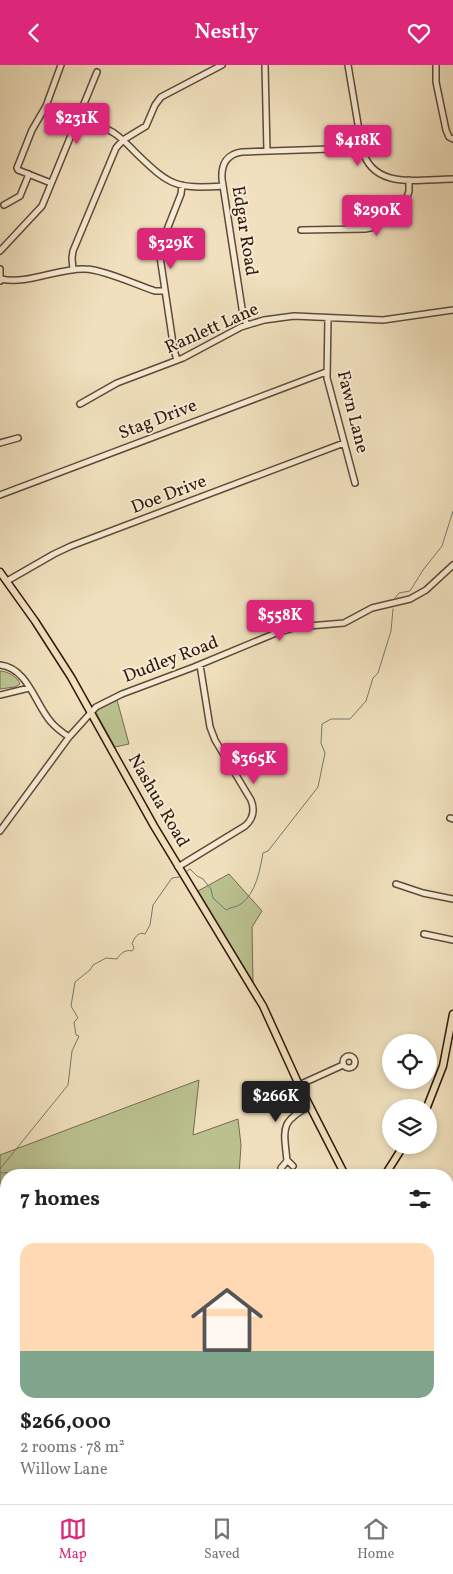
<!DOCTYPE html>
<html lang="en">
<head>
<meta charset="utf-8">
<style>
	:root { --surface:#fff; --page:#f6f6f6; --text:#222; --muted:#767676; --line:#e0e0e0; --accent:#db2777 }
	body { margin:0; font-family:Vollkorn,serif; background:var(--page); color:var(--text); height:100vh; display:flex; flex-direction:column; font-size:19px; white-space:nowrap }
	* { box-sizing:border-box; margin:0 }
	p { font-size:16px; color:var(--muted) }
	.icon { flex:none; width:28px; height:28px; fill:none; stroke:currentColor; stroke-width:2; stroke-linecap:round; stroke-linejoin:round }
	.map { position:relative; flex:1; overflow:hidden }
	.side { position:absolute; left:0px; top:1104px; width:454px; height:336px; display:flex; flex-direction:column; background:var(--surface); border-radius:20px 20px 0 0; box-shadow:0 2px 8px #0003 }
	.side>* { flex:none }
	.fabs { position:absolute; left:382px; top:969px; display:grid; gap:10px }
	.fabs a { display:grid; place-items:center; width:55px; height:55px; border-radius:50%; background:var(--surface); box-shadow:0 2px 8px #0003; font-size:25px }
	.price { position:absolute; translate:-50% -42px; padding:0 11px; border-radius:5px; background:var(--accent); color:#fff; font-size:16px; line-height:32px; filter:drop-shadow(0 1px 2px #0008) }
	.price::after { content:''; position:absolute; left:50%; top:30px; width:15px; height:11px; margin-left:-8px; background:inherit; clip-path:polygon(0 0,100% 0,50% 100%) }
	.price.active { background:#222; color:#fff }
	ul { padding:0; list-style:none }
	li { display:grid; align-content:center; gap:10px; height:265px; padding:0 20px }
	li span { display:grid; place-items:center; height:155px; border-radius:15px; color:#555 }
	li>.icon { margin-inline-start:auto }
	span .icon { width:90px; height:90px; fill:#fffc; stroke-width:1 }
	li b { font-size:21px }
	h2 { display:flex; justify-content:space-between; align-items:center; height:60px; padding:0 20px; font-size:21px }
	header { display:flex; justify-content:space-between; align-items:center; height:65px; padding:0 20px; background:var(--accent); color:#fff; font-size:22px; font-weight:600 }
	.tab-bar { display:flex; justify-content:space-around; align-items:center; height:70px; border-top:1px solid var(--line); background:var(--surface); font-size:14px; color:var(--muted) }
	.tab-bar a { display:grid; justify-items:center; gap:2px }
	.tab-bar .active { color:var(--accent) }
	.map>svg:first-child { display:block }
	.green { fill:#bbc290; stroke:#766c4e }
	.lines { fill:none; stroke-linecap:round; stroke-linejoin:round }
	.stream { stroke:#707b70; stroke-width:1 }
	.minor-casing { stroke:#614938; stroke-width:8 }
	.major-casing { stroke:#31170b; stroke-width:9 }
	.minor { stroke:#f5ebd4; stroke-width:5 }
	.major { stroke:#f0e0bd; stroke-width:6 }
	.labels { text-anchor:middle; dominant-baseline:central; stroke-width:4; stroke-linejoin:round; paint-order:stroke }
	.street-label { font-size:18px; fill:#31170b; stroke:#f5ebd4 }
</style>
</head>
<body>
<header><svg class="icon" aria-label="back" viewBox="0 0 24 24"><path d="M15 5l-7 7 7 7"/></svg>Nestly<svg class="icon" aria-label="heart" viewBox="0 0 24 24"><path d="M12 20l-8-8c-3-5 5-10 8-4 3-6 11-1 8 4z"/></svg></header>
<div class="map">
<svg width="453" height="1439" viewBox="0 0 453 1439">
	<rect width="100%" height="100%" fill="#f0e0bd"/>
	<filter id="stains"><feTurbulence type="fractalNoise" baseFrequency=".004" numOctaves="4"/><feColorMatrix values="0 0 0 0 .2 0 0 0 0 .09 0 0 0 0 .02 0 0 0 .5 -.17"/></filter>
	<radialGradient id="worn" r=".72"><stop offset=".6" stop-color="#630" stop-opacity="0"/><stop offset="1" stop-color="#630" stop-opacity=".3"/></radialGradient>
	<!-- green -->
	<path class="green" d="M0 606C7 606 18 612 20 619L15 622 0 624Z
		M117 635 129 679 115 682 95 646Z
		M229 809 262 846 252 862 253 917 198 826Z
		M199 1015 193 1070 238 1054 241 1080 239 1110H6V1237L0 1229V1090Z
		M22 1434H300L311 1439H22Z"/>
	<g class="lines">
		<!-- stream -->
		<path class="stream" d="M395 533 399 528 410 526 423 505 442 481 453 446
			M187 806 190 804 197 811 203 814 211 824 213 833 226 845C231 842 237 842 241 839 256 828 260 805 263 788L268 786 318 722 325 688 321 678 322 659 331 654H350L366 636 373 613 378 608 391 566 393 544
			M0 1104 68 1020 72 986 79 971 76 970 74 957 78 953 71 941 75 917 90 905 93 900 106 893 117 894C120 889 125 884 132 886L134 883 132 878C135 873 138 866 145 869L150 860 153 840 172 813 179 812
			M0 1108 18 1107 27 1110
			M448 1404 453 1405
			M294 1434 305 1439
			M219 1439 220 1434
			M382 1439 386 1436 406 1434"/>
		<!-- minor casing -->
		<g class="minor-casing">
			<path id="minor" d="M265 0 267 86
				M348 0 362 83C372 126 420 114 453 114
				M436 0V17L446 65 449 72 453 74
				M46 41C68 50 93 55 114 68 123 74 130 82 137 89 170 121 176 124 223 121
				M51 118 18 105 17 103 32 65 46 41 61 0
				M4 140 20 131 29 109
				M301 165 365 164 375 162 401 142 406 136 409 126V115
				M0 186 42 141 97 7
				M0 204V216
				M73 205 72 193 73 186 116 83 123 75 146 61 155 40 161 32 222 0
				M1 214C28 220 57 203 85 204 102 204 137 220 155 226H164
				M328 253 327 313 355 418
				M247 260 243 250 222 114C221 99 227 89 242 87L362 83
				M177 295 174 285 159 185 181 129 182 120
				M80 339 117 318 183 293 241 262 264 255 294 251 383 255 453 245
				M0 378 18 373
				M0 430 326 307
				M7 516 54 489 71 481 344 378
				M0 600C28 603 35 639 51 657 56 663 63 668 69 672
				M0 630 29 623
				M450 753 453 754
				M0 766 69 672 96 642 122 629 194 602 276 568 297 562 344 558 372 543 410 534 426 525 453 500
				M178 802 245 761C253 754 255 745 251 735L215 675 210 662 200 600
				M396 819 423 828 453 834
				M424 869 453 875
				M343 997a6 6 0 1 1 12 0a6 6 0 1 1-12 0Z
				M299 1020 343 1000
				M287 1095 293 1101
				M281 1103 287 1096C284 1064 279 1057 310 1041
				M448 1169 453 1170
				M448 1284 453 1288
				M0 1361V1362
				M0 1413C5 1415 6 1419 6 1424L0 1428"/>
		</g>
		<!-- major casing -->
		<g class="major-casing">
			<path id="major" d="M0 507 35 556 71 612 154 761 263 941 299 1020 345 1110
				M427 1042 443 1001 453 949
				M385 1110 404 1080
				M448 1312 453 1332"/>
		</g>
		<!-- minor -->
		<use href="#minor" class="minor"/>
		<!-- major -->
		<use href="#major" class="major"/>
	</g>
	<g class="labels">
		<!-- street labels -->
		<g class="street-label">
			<text transform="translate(244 166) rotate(81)">Edgar Road</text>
			<text transform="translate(212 264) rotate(-24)">Ranlett Lane</text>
			<text transform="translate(352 347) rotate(76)">Fawn Lane</text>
			<text transform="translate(158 355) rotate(-21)">Stag Drive</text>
			<text transform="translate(169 430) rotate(-21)">Doe Drive</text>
			<text transform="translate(171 595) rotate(-21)">Dudley Road</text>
			<text transform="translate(158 736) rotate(60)">Nashua Road</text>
		</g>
	</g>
	<rect width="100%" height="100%" filter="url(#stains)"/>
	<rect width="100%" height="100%" fill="url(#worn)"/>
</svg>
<div class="fabs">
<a><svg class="icon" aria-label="locate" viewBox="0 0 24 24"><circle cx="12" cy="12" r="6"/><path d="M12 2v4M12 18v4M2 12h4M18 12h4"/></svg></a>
<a><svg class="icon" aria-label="layers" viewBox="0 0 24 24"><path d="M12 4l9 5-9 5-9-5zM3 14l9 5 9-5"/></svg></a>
</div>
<b class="price" style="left:77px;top:80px">$231K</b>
<b class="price" style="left:358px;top:102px">$418K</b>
<b class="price" style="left:377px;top:172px">$290K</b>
<b class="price" style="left:171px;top:205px">$329K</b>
<b class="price" style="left:280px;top:577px">$558K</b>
<b class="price" style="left:254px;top:720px">$365K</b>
<b class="price active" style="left:276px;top:1058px">$266K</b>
<section class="side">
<h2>7 homes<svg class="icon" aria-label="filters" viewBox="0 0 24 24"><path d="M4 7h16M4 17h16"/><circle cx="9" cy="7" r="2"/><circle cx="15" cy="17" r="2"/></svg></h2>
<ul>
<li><span style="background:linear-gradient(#ffd9b3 70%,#7fa58c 0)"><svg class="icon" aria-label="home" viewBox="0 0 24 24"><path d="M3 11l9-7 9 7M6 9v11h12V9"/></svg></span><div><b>$266,000</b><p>2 rooms · 78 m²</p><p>Willow Lane</p></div></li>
</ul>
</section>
</div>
<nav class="tab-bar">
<a class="active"><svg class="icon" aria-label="map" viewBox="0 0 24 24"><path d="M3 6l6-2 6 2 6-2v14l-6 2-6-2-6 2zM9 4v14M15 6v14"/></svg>Map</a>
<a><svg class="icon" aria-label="saved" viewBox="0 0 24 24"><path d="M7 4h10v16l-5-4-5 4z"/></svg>Saved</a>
<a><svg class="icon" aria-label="home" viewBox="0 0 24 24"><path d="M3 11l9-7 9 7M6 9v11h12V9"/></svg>Home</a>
</nav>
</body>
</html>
